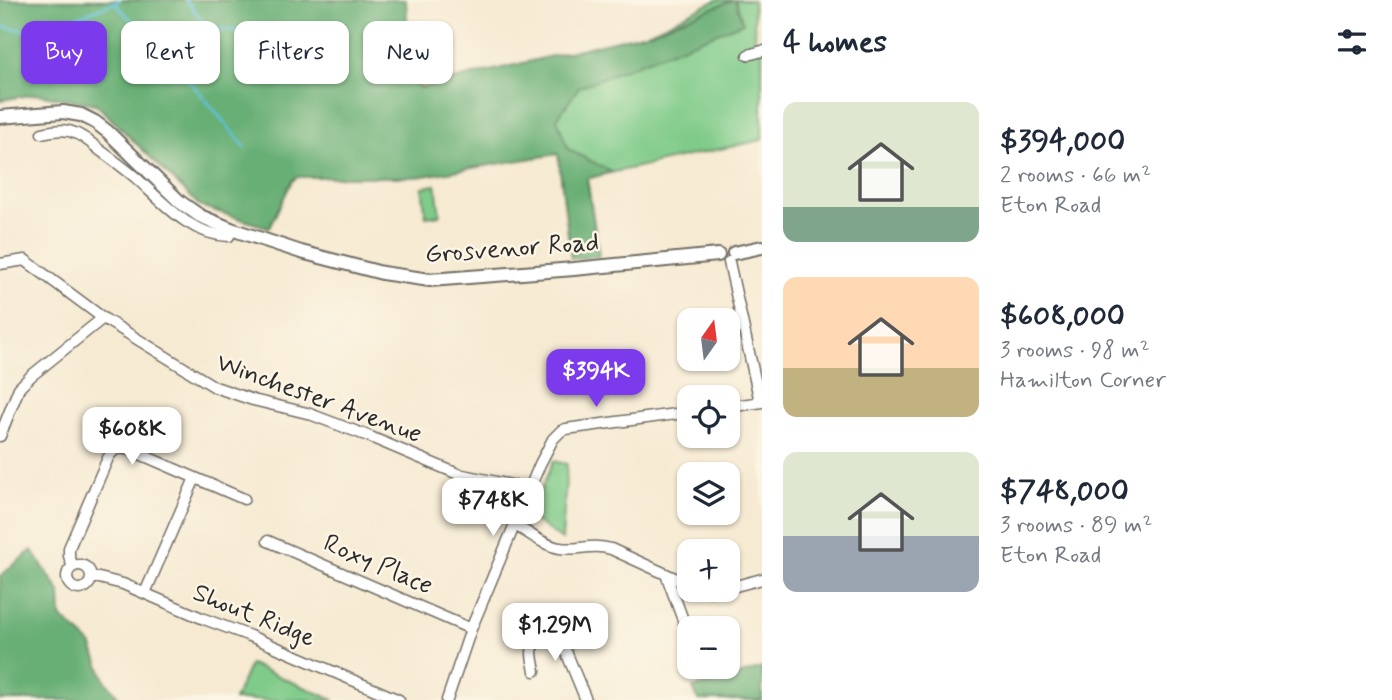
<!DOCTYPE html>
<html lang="en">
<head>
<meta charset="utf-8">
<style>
	:root { --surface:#fff; --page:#f2f2f3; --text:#1f2937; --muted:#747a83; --accent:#7c3aed }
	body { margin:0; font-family:Mynerve,sans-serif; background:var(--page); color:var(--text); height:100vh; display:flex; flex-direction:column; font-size:26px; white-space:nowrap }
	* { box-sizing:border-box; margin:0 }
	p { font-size:23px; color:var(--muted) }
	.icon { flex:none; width:38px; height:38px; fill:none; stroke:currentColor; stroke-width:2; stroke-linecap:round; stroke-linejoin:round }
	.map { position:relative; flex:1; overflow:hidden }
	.panel { display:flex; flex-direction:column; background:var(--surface); width:630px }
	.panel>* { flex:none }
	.hud { position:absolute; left:21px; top:21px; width:635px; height:63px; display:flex; gap:14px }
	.needle { width:46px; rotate:14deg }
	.buttons { position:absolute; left:677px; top:308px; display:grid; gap:14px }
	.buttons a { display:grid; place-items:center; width:63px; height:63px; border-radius:14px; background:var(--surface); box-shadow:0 2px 5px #0004; font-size:35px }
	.price { position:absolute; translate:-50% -60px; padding:0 16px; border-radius:14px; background:#fff; color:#222; font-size:23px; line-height:46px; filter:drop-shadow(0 2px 4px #0008) }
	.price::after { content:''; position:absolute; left:50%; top:42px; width:21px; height:16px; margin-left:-10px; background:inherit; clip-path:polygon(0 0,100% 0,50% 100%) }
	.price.current { background:var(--accent); color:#fff }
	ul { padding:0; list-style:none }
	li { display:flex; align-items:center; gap:21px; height:175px; padding:0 21px }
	li span { display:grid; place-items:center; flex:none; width:196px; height:140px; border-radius:14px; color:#555 }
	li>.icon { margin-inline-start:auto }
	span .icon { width:84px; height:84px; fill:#fffc; stroke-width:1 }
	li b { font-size:30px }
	h2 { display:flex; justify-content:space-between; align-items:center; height:84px; padding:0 21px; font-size:30px }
	.tag { padding:0 24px; border-radius:14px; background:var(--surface); box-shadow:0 2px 5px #0004; font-size:24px; line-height:63px }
	.tag.current { background:var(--accent); color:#fff }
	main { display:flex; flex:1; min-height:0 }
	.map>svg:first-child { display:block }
	.green { fill:#7fcb89; stroke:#557b5a; stroke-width:2 }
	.forest { fill:#67af75; stroke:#496d50; stroke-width:2 }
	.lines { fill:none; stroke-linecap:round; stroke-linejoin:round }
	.stream { stroke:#5fc4dc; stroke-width:2.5 }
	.minor-casing { stroke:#726e65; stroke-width:13 }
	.tertiary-casing { stroke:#726e65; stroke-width:16 }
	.minor { stroke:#fff; stroke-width:10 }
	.tertiary { stroke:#fff; stroke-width:12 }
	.labels { text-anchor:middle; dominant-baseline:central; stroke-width:5; stroke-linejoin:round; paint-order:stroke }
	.street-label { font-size:26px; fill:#2b2b2b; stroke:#fcf5e5 }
</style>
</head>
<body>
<main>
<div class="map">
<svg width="762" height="700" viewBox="0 0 762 700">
	<rect width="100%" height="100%" fill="#fcf5e5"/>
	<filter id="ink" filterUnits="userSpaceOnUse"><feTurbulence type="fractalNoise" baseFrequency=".0143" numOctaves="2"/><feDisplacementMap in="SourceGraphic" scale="14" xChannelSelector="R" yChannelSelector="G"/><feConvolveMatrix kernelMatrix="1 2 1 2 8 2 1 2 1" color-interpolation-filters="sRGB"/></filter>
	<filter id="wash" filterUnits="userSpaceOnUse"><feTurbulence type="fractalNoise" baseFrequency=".00686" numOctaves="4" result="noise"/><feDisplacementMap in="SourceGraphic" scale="28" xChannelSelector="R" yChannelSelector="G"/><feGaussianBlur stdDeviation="1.57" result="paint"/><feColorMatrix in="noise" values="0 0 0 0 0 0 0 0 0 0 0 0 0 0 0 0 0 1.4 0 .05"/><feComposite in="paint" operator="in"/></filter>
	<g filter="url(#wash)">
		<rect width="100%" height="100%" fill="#f6ead2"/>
		<!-- green -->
		<path class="green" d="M0 0 409 73 421 88 575 53 650 32 717 0H753L755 39 762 47V140L587 178 599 256 571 259 560 152 355 140 200 206 96 104 36 94 0 100Z
			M436 185 440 215 426 217 422 187Z
			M553 461 567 464 562 540 530 517Z
			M250 664 334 700H234Z"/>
		<!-- forest -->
		<path class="forest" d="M0 0H406L410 73 420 88 650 32 733 0H735L743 23 579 87 557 119 568 149 612 172 587 179 599 256 571 259 558 154 417 177H297L292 181 269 228 200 206 96 104 36 94 0 100Z
			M32 550 60 592 61 617 91 644 105 680 121 700H0V576Z
			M762 668V700H698L693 688Z"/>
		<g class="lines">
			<!-- stream -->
			<path class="stream" d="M186 0 208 28 327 40
				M114 2 194 86 245 147
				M0 26 37 33 120 0"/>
		</g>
	</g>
	<g filter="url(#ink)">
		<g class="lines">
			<!-- minor casing -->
			<g class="minor-casing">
				<path id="minor" d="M748 55 762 51
					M42 133C50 131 60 129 69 131 81 134 91 143 101 151 112 159 124 168 135 177 163 202 189 235 229 236L231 229
					M729 262 760 402
					M0 264 25 260 103 318 215 387 253 400 307 413 368 436 458 474 531 489
					M728 407 762 402
					M0 436 19 388 31 376 103 318
					M515 525C529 533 545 546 560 548 578 551 591 543 611 549L690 585
					M268 541 471 629
					M67 577a12 12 0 1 1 24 0a12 12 0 1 1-24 0Z
					M73 567 69 556V548L108 458C114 447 121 447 133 451L244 499
					M666 574 690 639
					M91 576 123 584 204 619 250 636 399 700
					M728 588 762 579
					M702 590 710 591 721 590
					M145 593 195 478
					M529 622 560 637 586 700
					M700 667V669
					M535 671C530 648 530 649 545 630
					M447 700 471 629 540 464 553 439 561 431 566 429 690 412"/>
			</g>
			<!-- tertiary casing -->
			<g class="tertiary-casing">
				<path id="tertiary" d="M0 117 63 112 81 115 95 122 108 132 180 202 200 216 231 229 301 252 382 273 430 280 574 269 718 255
					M734 253 762 247"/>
			</g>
			<!-- minor -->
			<use href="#minor" class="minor"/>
			<!-- tertiary -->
			<use href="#tertiary" class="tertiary"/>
		</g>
	</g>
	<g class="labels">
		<!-- street labels -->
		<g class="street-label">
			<text transform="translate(512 249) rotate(-4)">Grosvenor Road</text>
			<text transform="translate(319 399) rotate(20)">Winchester Avenue</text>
			<text transform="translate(378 565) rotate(23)">Roxy Place</text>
			<text transform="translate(254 616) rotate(22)">Shout Ridge</text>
		</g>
	</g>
</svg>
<div class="buttons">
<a><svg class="needle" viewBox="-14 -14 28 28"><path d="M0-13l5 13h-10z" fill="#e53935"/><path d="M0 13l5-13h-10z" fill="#747a83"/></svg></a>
<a><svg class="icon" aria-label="locate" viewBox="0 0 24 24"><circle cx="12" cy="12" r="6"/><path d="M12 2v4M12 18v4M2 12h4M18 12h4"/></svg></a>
<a><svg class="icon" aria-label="layers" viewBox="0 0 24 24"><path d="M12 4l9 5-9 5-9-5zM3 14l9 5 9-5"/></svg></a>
<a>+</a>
<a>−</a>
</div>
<b class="price current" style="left:596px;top:409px">$394K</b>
<b class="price" style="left:132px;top:467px">$608K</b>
<b class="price" style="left:493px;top:538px">$748K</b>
<b class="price" style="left:555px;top:663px">$1.29M</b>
<div class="hud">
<a class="tag current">Buy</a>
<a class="tag">Rent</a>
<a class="tag">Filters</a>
<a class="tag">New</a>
</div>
</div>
<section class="panel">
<h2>4 homes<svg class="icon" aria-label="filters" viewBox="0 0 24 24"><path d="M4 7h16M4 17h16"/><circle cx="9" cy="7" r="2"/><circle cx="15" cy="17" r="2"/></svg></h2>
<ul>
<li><span style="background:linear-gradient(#dfe7d0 75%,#7fa58c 0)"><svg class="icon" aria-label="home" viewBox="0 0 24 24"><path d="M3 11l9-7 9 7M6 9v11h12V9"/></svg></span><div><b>$394,000</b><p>2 rooms · 66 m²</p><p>Eton Road</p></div></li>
<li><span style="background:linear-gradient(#ffd9b3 65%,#c2b280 0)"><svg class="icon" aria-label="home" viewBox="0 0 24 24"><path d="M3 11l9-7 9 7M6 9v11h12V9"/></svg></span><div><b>$608,000</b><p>3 rooms · 98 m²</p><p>Hamilton Corner</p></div></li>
<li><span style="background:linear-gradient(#dfe7d0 60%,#9aa5b1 0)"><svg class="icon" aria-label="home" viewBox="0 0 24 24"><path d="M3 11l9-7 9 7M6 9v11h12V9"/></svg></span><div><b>$748,000</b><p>3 rooms · 89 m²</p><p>Eton Road</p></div></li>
</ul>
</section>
</main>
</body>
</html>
